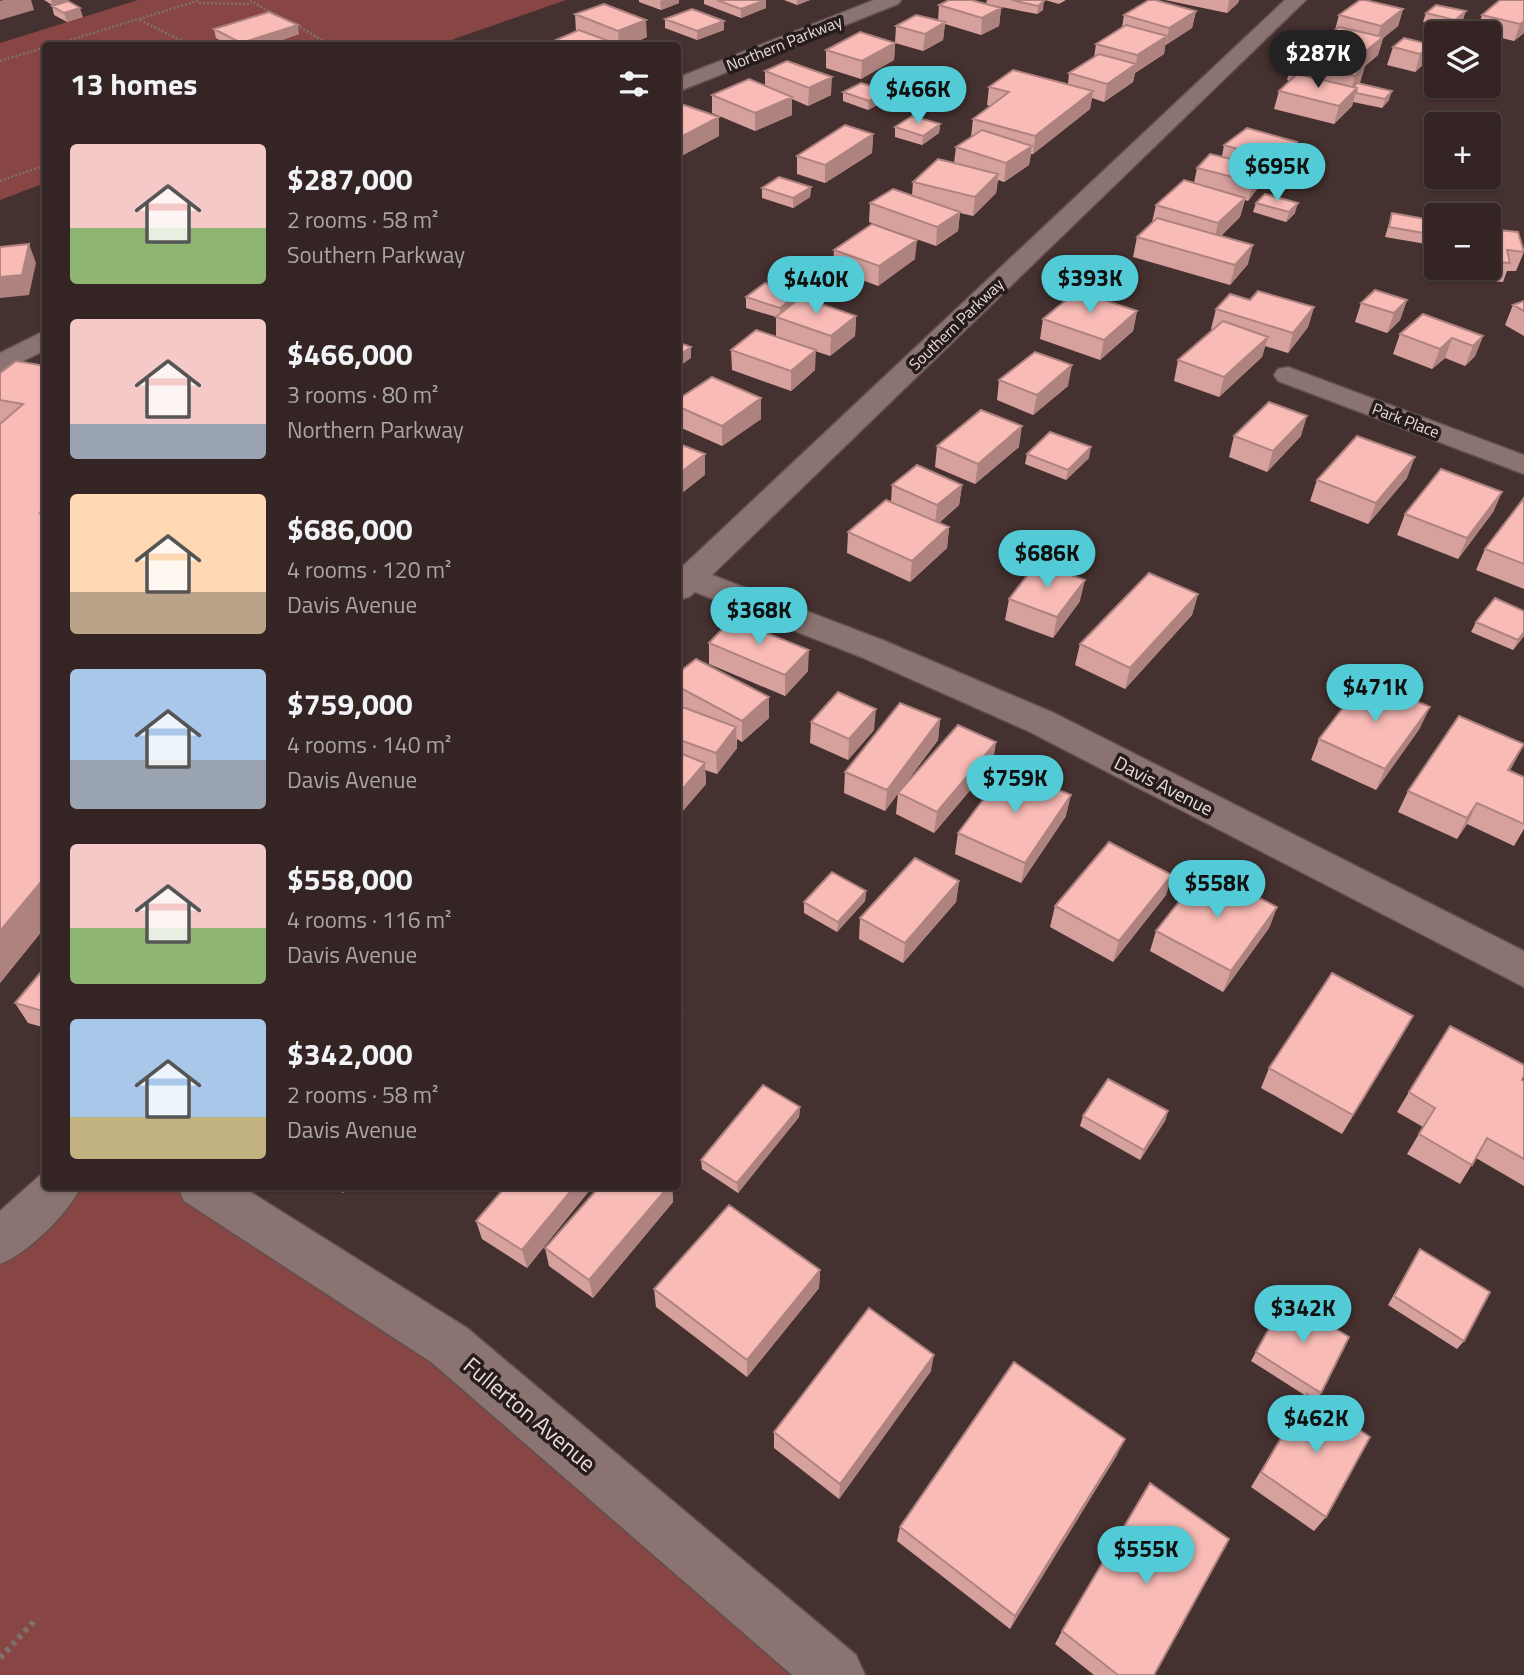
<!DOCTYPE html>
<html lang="en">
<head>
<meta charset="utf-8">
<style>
	:root { --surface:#342524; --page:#3c2d2c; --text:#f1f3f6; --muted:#a9a5a6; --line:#4e4241; --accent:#52cbd7 }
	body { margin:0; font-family:"Titillium Web",sans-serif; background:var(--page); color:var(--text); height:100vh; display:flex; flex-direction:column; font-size:26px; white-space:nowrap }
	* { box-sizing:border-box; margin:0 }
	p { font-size:23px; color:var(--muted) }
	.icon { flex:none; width:38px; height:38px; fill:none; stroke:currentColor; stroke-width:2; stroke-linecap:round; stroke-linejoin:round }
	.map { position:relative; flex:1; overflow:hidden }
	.drawer { position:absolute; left:42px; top:42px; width:639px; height:1148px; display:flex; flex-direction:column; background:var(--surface); border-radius:7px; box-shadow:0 2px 5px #0004,0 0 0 2px var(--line) }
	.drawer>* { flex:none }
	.tools { position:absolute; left:1424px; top:21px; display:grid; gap:14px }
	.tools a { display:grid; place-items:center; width:77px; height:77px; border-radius:7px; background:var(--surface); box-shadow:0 2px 5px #0004,0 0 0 2px var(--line); font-size:35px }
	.price { position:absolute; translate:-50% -60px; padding:0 16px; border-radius:24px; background:var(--accent); color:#111; font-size:23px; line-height:46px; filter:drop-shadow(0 2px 4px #0008) }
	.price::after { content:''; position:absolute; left:50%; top:42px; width:21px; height:16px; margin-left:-10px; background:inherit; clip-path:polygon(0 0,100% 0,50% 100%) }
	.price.on { background:#222; color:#fff }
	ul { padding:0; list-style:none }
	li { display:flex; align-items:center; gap:21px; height:175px; padding:0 28px }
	li span { display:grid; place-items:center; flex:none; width:196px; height:140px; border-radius:7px; color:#555 }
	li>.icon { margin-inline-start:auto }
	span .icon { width:84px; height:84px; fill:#fffc; stroke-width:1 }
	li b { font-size:30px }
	h2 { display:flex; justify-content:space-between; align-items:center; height:84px; padding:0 28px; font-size:30px }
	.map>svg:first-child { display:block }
	.green { fill:#874643 }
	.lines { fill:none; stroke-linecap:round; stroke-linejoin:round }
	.street-casing { stroke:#60504f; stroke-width:3 }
	.path-far1 { stroke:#816f6e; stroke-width:2.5; stroke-dasharray:2 2; stroke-linecap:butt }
	.path { stroke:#816f6e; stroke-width:6; stroke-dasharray:4.5 4.5; stroke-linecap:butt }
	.street { fill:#8a7371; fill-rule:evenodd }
	.wall { fill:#d6a19d }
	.shaded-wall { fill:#ae837f }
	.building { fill:#f9bbb6; stroke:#ae837f; stroke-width:2 }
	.labels { text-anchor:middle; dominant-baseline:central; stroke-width:7; stroke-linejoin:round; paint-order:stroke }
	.far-street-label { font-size:16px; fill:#e9dcdb; stroke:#251c1b }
	.street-label { font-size:19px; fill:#e9dcdb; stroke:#251c1b }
	.near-street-label { font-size:23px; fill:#e9dcdb; stroke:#251c1b }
</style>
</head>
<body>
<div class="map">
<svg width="1524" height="1675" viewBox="0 0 1524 1675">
	<rect width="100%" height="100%" fill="#453130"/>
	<!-- green -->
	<path class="green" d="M138 0H566L437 45 46 46 45 183 0 200V43Z
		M58 1186 200 1187 449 1345 825 1675H0V1242Z"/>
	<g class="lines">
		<!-- street casing -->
		<g class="street-casing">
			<path id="street" d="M874 0H901L898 4 677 92V78Z
				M1285 0H1306L712 575 885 641 1054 713 1524 951V987L1028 731 861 657 695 592 689 597 677 600V563L684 565Z
				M46 330V350L0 372V353Z
				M1288 367 1524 455V474L1278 381 1274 375 1278 369Z
				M46 1170V1186H81C69 1213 27 1254 0 1264V1211Z
				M177 1186H241L467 1328 856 1655 865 1675H792L431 1362 184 1201Z"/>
		</g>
		<!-- path-far1 -->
		<path class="path-far1" d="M250 0 273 14
			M199 3 252 4
			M140 20 192 46
			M293 23 332 46
			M51 46 200 0
			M0 61 46 47
			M0 181 46 165"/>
		<!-- path -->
		<path class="path" d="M0 1658 37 1618"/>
		<!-- street -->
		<use href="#street" class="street"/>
	</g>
	<!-- wall -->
	<path class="wall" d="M44 0H68L52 5Z
		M639 0H679V3L661 10 639 2Z
		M704 0H766V8L741 18 704 4Z
		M784 0H810L797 5Z
		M987 0H1040L1043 10 1037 14 986 4Z
		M1045 0H1066L1059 4Z
		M1165 0H1239L1238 3 1227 13Z
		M1524 0V33L1514 41 1489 35V33L1477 32 1482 15Z
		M939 5 1001 8 999 26 981 35 945 24 943 40 923 51 895 43 894 60 861 79 826 68V50L895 43 896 26 938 21Z
		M52 6 83 17 67 22 54 15Z
		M1403 9 1398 26 1383 38 1378 55 1365 66 1359 84 1389 100 1382 108 1353 102 1352 106 1334 124 1274 109 1279 91 1290 81 1287 80 1292 62 1320 49 1322 40 1335 30 1339 15Z
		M1196 11 1192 28 1165 45 1164 54 1135 73 1133 82 1104 102 1092 98 1090 109 1033 154H1031L1029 165 1004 182 998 180 996 193 973 216 960 213 958 231 936 246 869 222 870 203 912 195 913 182 954 163 956 147 971 137 973 119 990 106 987 105 989 87 1068 84 1069 73 1094 58 1096 44 1122 27 1124 15Z
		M1426 13 1463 20 1452 29 1423 22Z
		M575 14 647 37 627 46H549V43L576 32Z
		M665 19 724 30 697 40 665 28Z
		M214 29 299 34 265 46H230L216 38Z
		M1432 45 1426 62 1415 72 1387 65 1393 47Z
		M765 71 831 95 808 106 792 99V115L755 131 712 113V95L765 86Z
		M887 91 886 100 868 110 843 101V92Z
		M677 106 719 136 683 155 677 153Z
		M940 124 939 133 922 145 895 137V127Z
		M873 134 872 153 825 183 797 174V156Z
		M1297 142 1293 161 1271 179 1263 176 1260 185 1248 201 1245 200 1240 217 1221 236 1248 264 1230 285 1133 257 1137 237 1152 222 1156 205 1194 183 1197 168 1222 156 1224 145Z
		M811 187 810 197 793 208 762 198V188Z
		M1256 203 1295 213 1286 222 1253 212Z
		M1392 213 1435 235 1432 245 1385 237Z
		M1489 229 1524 252 1516 271H1507L1503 282 1450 278 1448 268H1489Z
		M834 250 915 259 878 286 833 269Z
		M799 293V299L856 316 855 336 830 356 815 351V370L791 391 732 370 731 350 776 336V317L746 308V297Z
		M1250 300 1314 307 1308 327 1288 353 1265 346 1262 357 1219 397 1174 381 1178 360 1213 330 1211 329 1216 309Z
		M1407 300 1400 320 1387 333 1355 322 1361 303Z
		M1524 301V336L1505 325 1513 305Z
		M1137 311 1133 331 1100 360 1040 339 1043 319Z
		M1400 334 1483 336 1475 356 1465 366 1445 358 1432 369 1393 354Z
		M46 366V926L0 983V373Z
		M999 380 1068 386 1033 415 997 400Z
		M677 400 761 419 722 446 677 426Z
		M1234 436H1301L1267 472 1229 457Z
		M937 446 1019 447 975 484 935 467Z
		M1027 454 1089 458 1066 480 1025 464Z
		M1407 478 1368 524 1310 501 1317 480Z
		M892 485H962L959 505 939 523 949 528 947 548 910 582 847 553 848 532 891 502Z
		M1502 492 1493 512 1458 559 1397 535 1405 514Z
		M1524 498V589L1476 570 1485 549Z
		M1198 594 1192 615 1125 689 1075 665 1080 644Z
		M1009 599 1080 601 1053 638 1005 620Z
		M1524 611V636L1513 650 1471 632 1476 622Z
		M709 643 808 671 785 696 709 664Z
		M677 674 769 697V718L742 742 737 739V748L717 774 705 770 706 784 681 813 677 812Z
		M940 719 938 740 885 811 844 793 845 772Z
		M811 722 874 730 848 760 810 743Z
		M1420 728 1376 790 1311 760 1319 739Z
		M1524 744 1510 770 1524 777V829L1514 846 1467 824 1457 839 1398 812 1408 791Z
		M993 763 934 833 896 814 898 793Z
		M1066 816 1021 883 955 854 958 833Z
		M1172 875 1166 895 1113 962 1050 927 1055 906Z
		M959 881 956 902 903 963 859 939 860 918Z
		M866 891 865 901 837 932 804 913V902Z
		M1277 907 1269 928 1223 992 1150 951 1156 931Z
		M46 966V1028L28 1023 15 1003Z
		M1413 1016 1342 1134 1261 1088 1269 1068Z
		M1522 1080 1524 1081V1186L1476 1158 1460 1184 1407 1154 1423 1127 1397 1112 1409 1092Z
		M800 1107 799 1117 738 1193 702 1169 701 1160Z
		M1168 1111 1165 1121 1140 1160 1080 1126 1083 1116Z
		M333 1186H349L343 1193Z
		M593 1186 527 1268 482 1239 476 1221Z
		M600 1186H672L673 1202 593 1298 549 1266 545 1248Z
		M1420 1249 1464 1341 1457 1349 1388 1305Z
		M820 1270 819 1288 747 1377 656 1307 654 1289Z
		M1286 1298 1321 1393 1316 1400 1326 1517 1314 1531 1251 1487 1306 1396 1251 1361Z
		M931 1371 839 1499 774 1448V1432Z
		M1117 1455 1010 1629 897 1541 900 1527Z
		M1062 1631 1154 1675H1094L1055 1644Z"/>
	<!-- shaded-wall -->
	<path class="shaded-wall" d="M3 0H31L34 10 0 20V1Z
		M51 0H68L52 5Z
		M664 0H679V3L661 10 660 1Z
		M766 0V8L741 18V9Z
		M797 0H810L797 5Z
		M1229 0H1239L1238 3 1227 13Z
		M1044 1 1043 10 1037 14 1038 6Z
		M80 8 83 17 67 22 64 13Z
		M1001 8 999 26 981 35 982 18Z
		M1403 9 1398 26 1383 38 1378 55 1365 66 1360 83 1352 92 1351 91 1355 76 1361 69 1366 51 1376 43 1381 26Z
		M1196 11 1192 28 1166 45 1169 28Z
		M1466 11 1463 20 1452 29 1455 20Z
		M646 20 647 37 627 46H619L618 31Z
		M724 21V30L697 40V31Z
		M1524 21V33L1514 41 1520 24Z
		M945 22 943 40 923 51 925 34Z
		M298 25 299 34 265 46H242L241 43Z
		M1167 36 1164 54 1135 73 1133 82 1104 102 1107 84 1136 65 1137 55Z
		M895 43 894 60 861 79 862 61Z
		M1432 45 1426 62 1415 72 1420 54Z
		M832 77 831 95 808 106 809 88Z
		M1357 88 1352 106 1334 124 1339 106Z
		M887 91 886 100 868 110 869 101Z
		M1093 91 1090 109 1033 154 1035 136Z
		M1392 91 1389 100 1382 108 1385 99Z
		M792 97V115L755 131V113Z
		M719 117V136L683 155V136Z
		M940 124 939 133 922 145 923 136Z
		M873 134 872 153 825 183V165Z
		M1297 142 1293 161 1271 179 1275 160Z
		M1032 146 1029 165 1004 182 1006 163Z
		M1265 167 1260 185 1248 201 1253 182Z
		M998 174 996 193 973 216 975 197Z
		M811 187 810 197 793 208V198Z
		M1245 198 1240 217 1214 242 1218 223Z
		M1298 203 1295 213 1286 222 1289 212Z
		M960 212 958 231 936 246 937 227Z
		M917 240 915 259 878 286 879 266Z
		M29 244 36 263 29 295 0 298V277Z
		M1253 245 1248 264 1230 285 1235 265Z
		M799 293 798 303 780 318V308Z
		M1407 300 1400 320 1387 333 1394 313Z
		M1314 307 1308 327 1288 353 1293 333Z
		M1137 311 1133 331 1100 360 1104 340Z
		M856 316 855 336 830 356 831 336Z
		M1483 336 1475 356 1465 366 1473 346Z
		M1268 337 1262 357 1219 397 1224 377Z
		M1452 338 1445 358 1432 369 1440 349Z
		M691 347V358L677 368V357Z
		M816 350 815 370 791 391V371Z
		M1072 365 1068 386 1033 415 1037 395Z
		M761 398V419L722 446V426Z
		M1307 416 1301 436 1267 472 1273 451Z
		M1022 426 1019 447 975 484 978 464Z
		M1091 447 1089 458 1066 480 1068 470Z
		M705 454V475L677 497V475Z
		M1415 457 1407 478 1368 524 1376 503Z
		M962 485 959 505 935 526 937 505Z
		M1502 492 1493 512 1458 559 1467 538Z
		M949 527 947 548 910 582 912 561Z
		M1085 580 1080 601 1053 638 1057 617Z
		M1198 594 1192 615 1125 689 1130 668Z
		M1524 632V636L1513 650 1518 640Z
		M809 650 808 671 785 696V675Z
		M769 697V718L742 742V721Z
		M1430 707 1420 728 1376 790 1385 769Z
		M876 709 874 730 848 760 849 739Z
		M940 719 938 740 885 811 887 790Z
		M736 727 737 748 717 774 716 753Z
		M996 742 993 763 934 833 937 812Z
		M1524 744 1513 765 1497 791 1508 770Z
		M705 763 706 784 681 813 680 792Z
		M1071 795 1066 816 1021 883 1025 863Z
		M1477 803 1467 824 1457 839 1467 818Z
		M1172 875 1166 895 1113 962 1119 941Z
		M46 876V926L0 983V931Z
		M959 881 956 902 903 963 905 943Z
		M866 891 865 901 837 932 838 922Z
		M1277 907 1269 928 1223 992 1231 971Z
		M682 1010 683 1020 677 1026V1015Z
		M1413 1016 1402 1036 1342 1134 1353 1115Z
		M800 1107 799 1117 738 1193 737 1183Z
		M1168 1111 1165 1121 1140 1160 1144 1150Z
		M341 1186H349L343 1193Z
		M575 1186H593L527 1268 522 1250Z
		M669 1186H672L673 1202 593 1298 589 1280Z
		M820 1270 819 1288 747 1377V1360Z
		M934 1355 931 1371 839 1499 840 1484Z
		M1125 1439 1117 1455 1010 1629 1015 1616Z"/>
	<!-- building -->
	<path class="building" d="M717 0H765L741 9Z
		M949 0H971L1001 8 982 18 939 5Z
		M1011 0H1040L1044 1 1038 6Z
		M1149 0H1155L1196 11 1169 28 1124 15Z
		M1360 0H1365L1403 9 1381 26 1339 15Z
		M1500 0H1524V21L1520 24 1482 15Z
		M68 1 80 8 64 13 52 6Z
		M604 4 646 20 618 31 575 14Z
		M1436 5 1466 11 1455 20 1426 13Z
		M692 9 724 21 697 31 665 19Z
		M269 12 298 25 241 43 214 29Z
		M916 15 945 22 925 34 896 26Z
		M1126 25 1167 36 1137 55 1096 44Z
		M1339 27 1383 37 1366 51 1322 40Z
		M579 30 622 46H556L549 43Z
		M860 32 895 43 862 61 826 50Z
		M1404 38 1432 45 1420 54 1393 47Z
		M1307 46 1353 56 1348 61 1365 65 1355 76 1292 62Z
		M1099 54 1136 64 1107 84 1069 73Z
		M787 61 832 77 809 88 765 71Z
		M1013 70 1093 91 1035 136 973 119 1009 92 989 87Z
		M1297 74 1357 88 1339 106 1279 91Z
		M749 79 792 97 755 113 712 95Z
		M861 83 887 91 869 101 843 92Z
		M1357 83 1392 91 1385 99 1356 93 1357 88 1353 87Z
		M681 104 719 117 683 136 677 134V106Z
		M912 116 940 124 923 136 895 127Z
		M845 125 873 134 825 165 797 156Z
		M1247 128 1297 142 1275 160 1224 145Z
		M982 130 1032 146 1006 163 956 147Z
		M1210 154 1265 167 1253 182 1197 168Z
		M938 159 998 174 975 197 913 182Z
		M779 177 811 187 793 198 762 188Z
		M1184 180 1245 198 1218 223 1156 205Z
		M893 189 960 212 937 227 870 203Z
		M1265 194 1298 203 1289 212 1256 203Z
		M1392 213 1437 221 1435 235 1389 227Z
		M1157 218 1253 245 1235 265 1137 237Z
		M872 224 917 240 879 266 834 250Z
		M1489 229 1518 232 1524 252 1507 250 1510 263 1489 261Z
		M29 244 22 275 0 277V247Z
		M765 283 799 293 780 308 746 297Z
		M1375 290 1407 300 1394 313 1361 303Z
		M1077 291 1137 311 1104 340 1043 319Z
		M1258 291 1314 307 1293 333 1216 309 1230 294 1250 300Z
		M801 297 856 316 831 336 776 317Z
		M1524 301V311L1513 305Z
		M1423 314 1483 336 1473 346 1452 338 1440 349 1400 334Z
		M1223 321 1268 337 1224 377 1178 360Z
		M756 330 816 350 791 371 731 350Z
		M677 342 691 347 677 357Z
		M1035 352 1072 365 1037 395 999 380Z
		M16 361 46 366V507L40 513 46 514V876L0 931V424L23 404 0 400V373Z
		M712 377 761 398 722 426 677 406V400Z
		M1269 402 1307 416 1273 451 1234 436Z
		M981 410 1022 426 978 464 937 446Z
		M1050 432 1091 447 1068 470 1027 454Z
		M1357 436 1415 457 1376 503 1317 480Z
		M677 443 705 454 677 475Z
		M917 465 962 485 937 505 892 485Z
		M1441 469 1502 492 1467 538 1405 514Z
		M1524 498V564L1485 549Z
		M886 500 949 527 912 561 848 532Z
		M1037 563 1085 580 1057 617 1009 599Z
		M1149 573 1198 594 1130 668 1080 644Z
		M1495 598 1524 611V632L1518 640 1476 622Z
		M732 619 809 650 785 675 709 643Z
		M696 659 769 697 742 721 677 686V674Z
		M1365 679 1430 707 1385 769 1319 739Z
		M838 692 876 709 849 739 811 722Z
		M900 703 940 719 887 790 845 772Z
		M677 705 736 727 716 753 677 739Z
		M1459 716 1524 744 1508 770 1524 777V824L1477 803 1467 818 1408 791Z
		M958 725 996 742 937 812 898 793Z
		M677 752 705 763 680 792 677 791Z
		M1007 768 1071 795 1025 863 958 833Z
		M1109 842 1172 875 1119 941 1055 906Z
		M915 858 959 881 905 943 860 918Z
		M1204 870 1277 907 1231 971 1156 931Z
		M832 872 866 891 838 922 804 902Z
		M46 966V1012L15 1003Z
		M1332 973 1413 1016 1353 1115 1269 1068Z
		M677 1007 682 1010 677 1015Z
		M1450 1026 1524 1065V1075L1522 1080 1524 1081V1159L1487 1138 1472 1165 1419 1134 1435 1108 1409 1092Z
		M1108 1079 1168 1111 1144 1150 1083 1116Z
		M763 1085 800 1107 737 1183 701 1160Z
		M506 1186H575L522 1250 476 1221Z
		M600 1186H669L589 1280 545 1248Z
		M729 1205 820 1270 747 1360 654 1289Z
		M1420 1249 1490 1292 1464 1341 1394 1296Z
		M1286 1298 1349 1337 1321 1393 1256 1352Z
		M869 1308 934 1355 840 1484 774 1432Z
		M1014 1362 1125 1439 1015 1616 900 1527Z
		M1307 1394 1370 1437 1326 1517 1261 1472Z
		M1150 1483 1229 1539 1154 1675H1118L1062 1631Z"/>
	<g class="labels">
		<!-- far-street labels -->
		<g class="far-street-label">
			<text transform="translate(784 43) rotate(-22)">Northern Parkway</text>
			<text transform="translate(956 324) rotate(-44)">Southern Parkway</text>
			<text transform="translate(1406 420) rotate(21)">Park Place</text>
		</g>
		<!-- street labels -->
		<g class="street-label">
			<text transform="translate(1164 785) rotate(27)">Davis Avenue</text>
		</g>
		<!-- near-street labels -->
		<g class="near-street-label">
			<text transform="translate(530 1414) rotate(40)">Fullerton Avenue</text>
		</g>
	</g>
</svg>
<div class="tools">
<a><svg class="icon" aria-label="layers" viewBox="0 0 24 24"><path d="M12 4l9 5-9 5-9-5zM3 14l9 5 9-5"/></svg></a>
<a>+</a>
<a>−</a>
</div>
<b class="price on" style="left:1318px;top:90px">$287K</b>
<b class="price" style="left:918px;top:126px">$466K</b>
<b class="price" style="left:1277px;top:203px">$695K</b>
<b class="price" style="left:1090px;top:315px">$393K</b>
<b class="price" style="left:816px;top:316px">$440K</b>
<b class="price" style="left:1047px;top:590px">$686K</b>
<b class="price" style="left:759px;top:647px">$368K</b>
<b class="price" style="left:1375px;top:724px">$471K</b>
<b class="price" style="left:1015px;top:815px">$759K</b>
<b class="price" style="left:1217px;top:920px">$558K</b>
<b class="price" style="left:1303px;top:1345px">$342K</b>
<b class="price" style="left:1316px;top:1455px">$462K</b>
<b class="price" style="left:1146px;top:1586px">$555K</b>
<section class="drawer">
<h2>13 homes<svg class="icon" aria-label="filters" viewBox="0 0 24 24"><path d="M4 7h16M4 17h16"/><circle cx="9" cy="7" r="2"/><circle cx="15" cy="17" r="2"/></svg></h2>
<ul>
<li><span style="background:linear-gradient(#f6c9c9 60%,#8fb573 0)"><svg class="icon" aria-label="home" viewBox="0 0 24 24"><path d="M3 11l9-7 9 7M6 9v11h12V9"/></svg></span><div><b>$287,000</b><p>2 rooms · 58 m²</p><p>Southern Parkway</p></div></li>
<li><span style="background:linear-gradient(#f6c9c9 75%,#9aa5b1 0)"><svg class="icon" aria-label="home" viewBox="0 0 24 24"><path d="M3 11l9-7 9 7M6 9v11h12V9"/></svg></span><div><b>$466,000</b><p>3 rooms · 80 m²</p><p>Northern Parkway</p></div></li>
<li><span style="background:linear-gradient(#ffd9b3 70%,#b9a48a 0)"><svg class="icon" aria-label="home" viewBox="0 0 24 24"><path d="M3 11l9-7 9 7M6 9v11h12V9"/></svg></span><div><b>$686,000</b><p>4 rooms · 120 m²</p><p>Davis Avenue</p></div></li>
<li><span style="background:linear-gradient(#a9c7e8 65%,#9aa5b1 0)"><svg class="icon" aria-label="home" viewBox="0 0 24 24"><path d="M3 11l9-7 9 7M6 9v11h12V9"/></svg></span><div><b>$759,000</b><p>4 rooms · 140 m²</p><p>Davis Avenue</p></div></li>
<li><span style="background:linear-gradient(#f6c9c9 60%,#8fb573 0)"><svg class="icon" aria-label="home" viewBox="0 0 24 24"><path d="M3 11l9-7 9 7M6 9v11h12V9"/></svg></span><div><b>$558,000</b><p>4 rooms · 116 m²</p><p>Davis Avenue</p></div></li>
<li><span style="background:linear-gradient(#a9c7e8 70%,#c2b280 0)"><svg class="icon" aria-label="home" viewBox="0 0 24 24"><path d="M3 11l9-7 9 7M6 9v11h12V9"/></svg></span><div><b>$342,000</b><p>2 rooms · 58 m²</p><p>Davis Avenue</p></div></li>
</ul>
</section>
</div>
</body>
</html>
